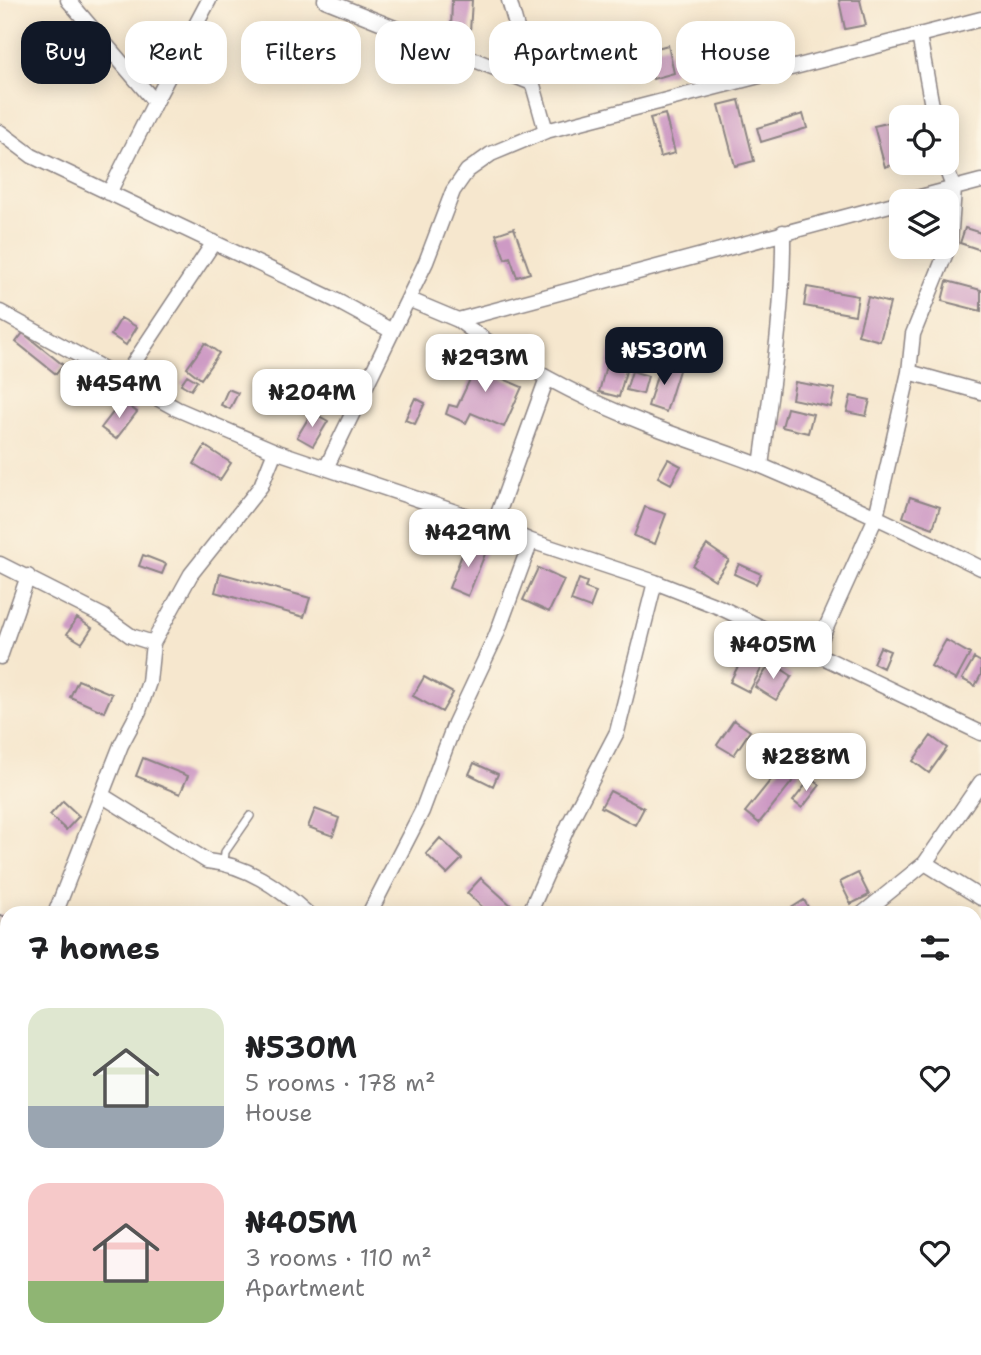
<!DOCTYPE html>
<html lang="en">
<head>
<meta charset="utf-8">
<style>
	:root { --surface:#fff; --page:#f2f2f2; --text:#202124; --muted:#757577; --accent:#111827 }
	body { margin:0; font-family:"Shantell Sans",sans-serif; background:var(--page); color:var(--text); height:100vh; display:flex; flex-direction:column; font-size:26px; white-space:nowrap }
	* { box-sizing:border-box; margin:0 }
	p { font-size:23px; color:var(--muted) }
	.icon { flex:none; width:38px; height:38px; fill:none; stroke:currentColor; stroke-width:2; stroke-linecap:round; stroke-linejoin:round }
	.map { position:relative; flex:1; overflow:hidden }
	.sheet { position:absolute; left:0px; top:906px; width:982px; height:450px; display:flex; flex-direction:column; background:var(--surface); border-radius:21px 21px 0 0; box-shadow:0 4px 18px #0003 }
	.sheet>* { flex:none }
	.hud { position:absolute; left:21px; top:21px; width:940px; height:63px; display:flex; gap:14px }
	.fabs { position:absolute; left:889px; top:105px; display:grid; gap:14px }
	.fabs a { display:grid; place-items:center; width:70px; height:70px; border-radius:14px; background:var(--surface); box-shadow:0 4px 18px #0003; font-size:35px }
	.price { position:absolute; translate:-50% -60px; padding:0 16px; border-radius:14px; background:#fff; color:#222; font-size:23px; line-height:46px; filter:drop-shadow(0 2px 4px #0008) }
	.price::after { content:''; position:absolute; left:50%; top:42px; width:21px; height:16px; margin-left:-10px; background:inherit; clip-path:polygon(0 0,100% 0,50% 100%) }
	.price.active { background:var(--accent); color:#fff }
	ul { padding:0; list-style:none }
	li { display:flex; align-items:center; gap:21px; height:175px; padding:0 28px }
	li span { display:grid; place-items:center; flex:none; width:196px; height:140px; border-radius:21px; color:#555 }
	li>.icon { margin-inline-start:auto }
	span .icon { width:84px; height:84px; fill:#fffc; stroke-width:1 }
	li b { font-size:30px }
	h2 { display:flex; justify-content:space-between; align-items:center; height:84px; padding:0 28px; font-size:30px }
	.chip { padding:0 24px; border-radius:21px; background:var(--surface); box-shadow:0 4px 18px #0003; font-size:24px; line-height:63px }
	.chip.active { background:var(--accent); color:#fff }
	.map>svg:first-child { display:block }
	.building { fill:#cd9ac4 }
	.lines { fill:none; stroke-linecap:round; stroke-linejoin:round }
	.lane-casing { stroke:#8c8484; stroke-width:10 }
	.street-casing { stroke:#8c8484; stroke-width:17 }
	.lane { stroke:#fff; stroke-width:7 }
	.street { stroke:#fff; stroke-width:14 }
</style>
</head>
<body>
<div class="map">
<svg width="981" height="1355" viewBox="0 0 981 1355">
	<rect width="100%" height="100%" fill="#fcf5e5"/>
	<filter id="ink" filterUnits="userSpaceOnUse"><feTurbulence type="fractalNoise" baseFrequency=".0143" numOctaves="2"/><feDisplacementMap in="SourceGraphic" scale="14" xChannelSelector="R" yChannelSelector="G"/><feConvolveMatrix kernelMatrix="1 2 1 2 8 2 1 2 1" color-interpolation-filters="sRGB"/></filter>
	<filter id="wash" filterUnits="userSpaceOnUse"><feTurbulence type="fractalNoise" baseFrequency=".00686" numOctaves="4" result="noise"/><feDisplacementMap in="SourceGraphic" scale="28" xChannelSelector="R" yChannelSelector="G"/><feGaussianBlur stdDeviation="1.57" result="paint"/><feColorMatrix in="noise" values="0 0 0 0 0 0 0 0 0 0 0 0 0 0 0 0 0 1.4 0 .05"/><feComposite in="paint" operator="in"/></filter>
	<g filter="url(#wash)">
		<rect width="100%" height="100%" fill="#f6e7ce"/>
		<g id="blocks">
			<!-- building -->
			<path class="building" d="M452 0H472L470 32 451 31Z
				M839 0H860L866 25 845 29Z
				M668 45 674 73 653 79 646 51Z
				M739 100 754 161 735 166 719 105Z
				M665 114 675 153 660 157 650 118Z
				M803 114 807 128 761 142 757 128Z
				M892 122 901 162 885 167 874 126Z
				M514 228 530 273 517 277 510 257 505 259 496 234Z
				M965 228 981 233V250L960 243Z
				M947 281 981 290V311L942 301Z
				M807 287 858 296 855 315 804 306Z
				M868 297 890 303 880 341 858 335Z
				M121 318 137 327 126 345 111 335Z
				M23 333 63 365 56 374 16 342Z
				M205 343 219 353 201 379 187 368Z
				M611 347 631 352 619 397 599 392Z
				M464 354 497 368 494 375 522 387 504 427 471 413 466 423 446 414 449 405 457 407 472 375 457 369Z
				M661 362 680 367 666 412 648 406Z
				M632 371 648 376 643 394 626 390Z
				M187 375 197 381 191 390 181 384Z
				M795 382 835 389 831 407 792 399Z
				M228 389 238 393 230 409 221 405Z
				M851 396 870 400 866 416 847 412Z
				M415 398 425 403 415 424 405 420Z
				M122 401 137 412 116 439 101 428Z
				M787 408 813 414 808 433 782 427Z
				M312 412 328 421 313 446 297 437Z
				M205 446 231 463 220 480 194 464Z
				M668 459 681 466 671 484 658 477Z
				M910 497 940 507 933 528 903 517Z
				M645 507 666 514 655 544 634 536Z
				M467 542 487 549 468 596 449 588Z
				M707 545 729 560 715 580 693 566Z
				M143 555 166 564 162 574 139 566Z
				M739 564 761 574 756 584 734 574Z
				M538 568 564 580 549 612 523 600Z
				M220 573 310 598 304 617 215 592Z
				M579 579 587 582 585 588 596 592 590 608 571 601Z
				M77 618 92 628 82 643 67 634Z
				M946 640 970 654 956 680 931 666Z
				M880 647 890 651 883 668 873 663Z
				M747 648 767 658 749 692 730 682Z
				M974 658 981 662V675L975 686 962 679Z
				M771 662 792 676 776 700 755 687Z
				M424 677 453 693 442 712 413 696Z
				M78 680 112 694 104 712 70 697Z
				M734 720 750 731 734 755 717 745Z
				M931 736 947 748 929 773 913 761Z
				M143 758 188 776 180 794 136 776Z
				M786 761 800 772 759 823 745 812Z
				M474 763 498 774 493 786 469 774Z
				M811 778 820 785 802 808 793 801Z
				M610 791 644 808 635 825 601 807Z
				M63 801 79 816 66 830 50 815Z
				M315 809 339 818 333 836 308 827Z
				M440 838 462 859 447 874 426 854Z
				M858 873 869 895 851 904 840 882Z
				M481 878 514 908 510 914H490L467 893Z
				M804 900 812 914H790L788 910Z
				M0 915 7 917V939L0 936Z
				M981 924V955L975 947V929Z
				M0 970 7 971V996L0 994Z
				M975 1092 981 1095V1118L975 1116Z
				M0 1217 7 1219V1241L0 1239Z
				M0 1250 7 1253V1273L0 1271Z
				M0 1280 7 1282V1301L0 1299Z"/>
		</g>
	</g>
	<g filter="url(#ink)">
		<use href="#blocks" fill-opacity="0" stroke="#8c8484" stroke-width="2"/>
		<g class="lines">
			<!-- lane casing -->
			<g class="lane-casing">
				<path id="lane" d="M224 863 225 852 250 816"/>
			</g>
			<!-- street casing -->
			<g class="street-casing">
				<path id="street" d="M68 0 155 102 109 193
					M325 0 532 83
					M509 0 546 131
					M919 35 934 117
					M155 102 209 0
					M0 132 32 156 335 300 392 331
					M905 201 981 181
					M408 299 458 320 901 202
					M0 312 177 409 275 451 494 525 531 541 655 582 719 607 981 733
					M458 320C514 363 578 397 644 423 683 439 724 451 764 467 837 498 909 532 981 568
					M909 372 913 334 950 243 954 189 944 163
					M123 379 214 242
					M761 466C771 389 784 311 783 232
					M326 468 426 262 453 191 467 171 491 154 546 131 981 19
					M494 525 547 378
					M0 564 103 616 131 636 153 643
					M815 652 876 517 909 372 981 392
					M0 657 28 576
					M103 796 207 861C247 865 278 887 308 914
					M925 863 981 898
					M55 914 121 745 139 711 149 682 153 643 191 574 261 486 275 451
					M369 914 422 811 455 723 496 636 531 541
					M529 914 569 824 617 732 655 582
					M862 914 925 863 981 782
					M0 1093 7 1064
					M0 1206 7 1207
					M182 1355 185 1349"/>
			</g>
			<!-- lane -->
			<use href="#lane" class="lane"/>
			<!-- street -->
			<use href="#street" class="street"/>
		</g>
	</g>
</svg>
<div class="fabs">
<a><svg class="icon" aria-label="locate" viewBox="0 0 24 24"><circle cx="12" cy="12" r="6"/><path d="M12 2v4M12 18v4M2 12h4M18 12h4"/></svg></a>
<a><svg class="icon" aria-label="layers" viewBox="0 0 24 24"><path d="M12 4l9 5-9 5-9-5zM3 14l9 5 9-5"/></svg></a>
</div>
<b class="price active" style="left:664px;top:387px">₦530M</b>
<b class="price" style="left:485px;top:394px">₦293M</b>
<b class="price" style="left:119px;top:420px">₦454M</b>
<b class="price" style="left:312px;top:429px">₦204M</b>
<b class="price" style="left:468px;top:569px">₦429M</b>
<b class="price" style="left:773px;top:681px">₦405M</b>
<b class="price" style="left:806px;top:793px">₦288M</b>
<div class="hud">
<a class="chip active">Buy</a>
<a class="chip">Rent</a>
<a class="chip">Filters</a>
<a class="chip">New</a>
<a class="chip">Apartment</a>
<a class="chip">House</a>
</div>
<section class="sheet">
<h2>7 homes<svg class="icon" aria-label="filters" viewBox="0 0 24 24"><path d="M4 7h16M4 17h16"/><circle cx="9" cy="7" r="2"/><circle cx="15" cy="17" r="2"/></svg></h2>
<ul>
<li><span style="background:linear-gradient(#dfe7d0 70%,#9aa5b1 0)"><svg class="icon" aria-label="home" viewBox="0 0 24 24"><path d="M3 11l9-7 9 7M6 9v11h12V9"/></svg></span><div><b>₦530M</b><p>5 rooms · 178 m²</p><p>House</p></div><svg class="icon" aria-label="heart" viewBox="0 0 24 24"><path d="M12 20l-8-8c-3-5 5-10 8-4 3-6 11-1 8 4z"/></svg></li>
<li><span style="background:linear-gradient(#f6c9c9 70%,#8fb573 0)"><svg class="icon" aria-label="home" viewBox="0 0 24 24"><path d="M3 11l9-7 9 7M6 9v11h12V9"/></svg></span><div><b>₦405M</b><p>3 rooms · 110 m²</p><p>Apartment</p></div><svg class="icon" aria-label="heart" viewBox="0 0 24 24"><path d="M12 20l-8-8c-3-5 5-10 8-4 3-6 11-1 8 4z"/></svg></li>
</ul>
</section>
</div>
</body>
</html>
